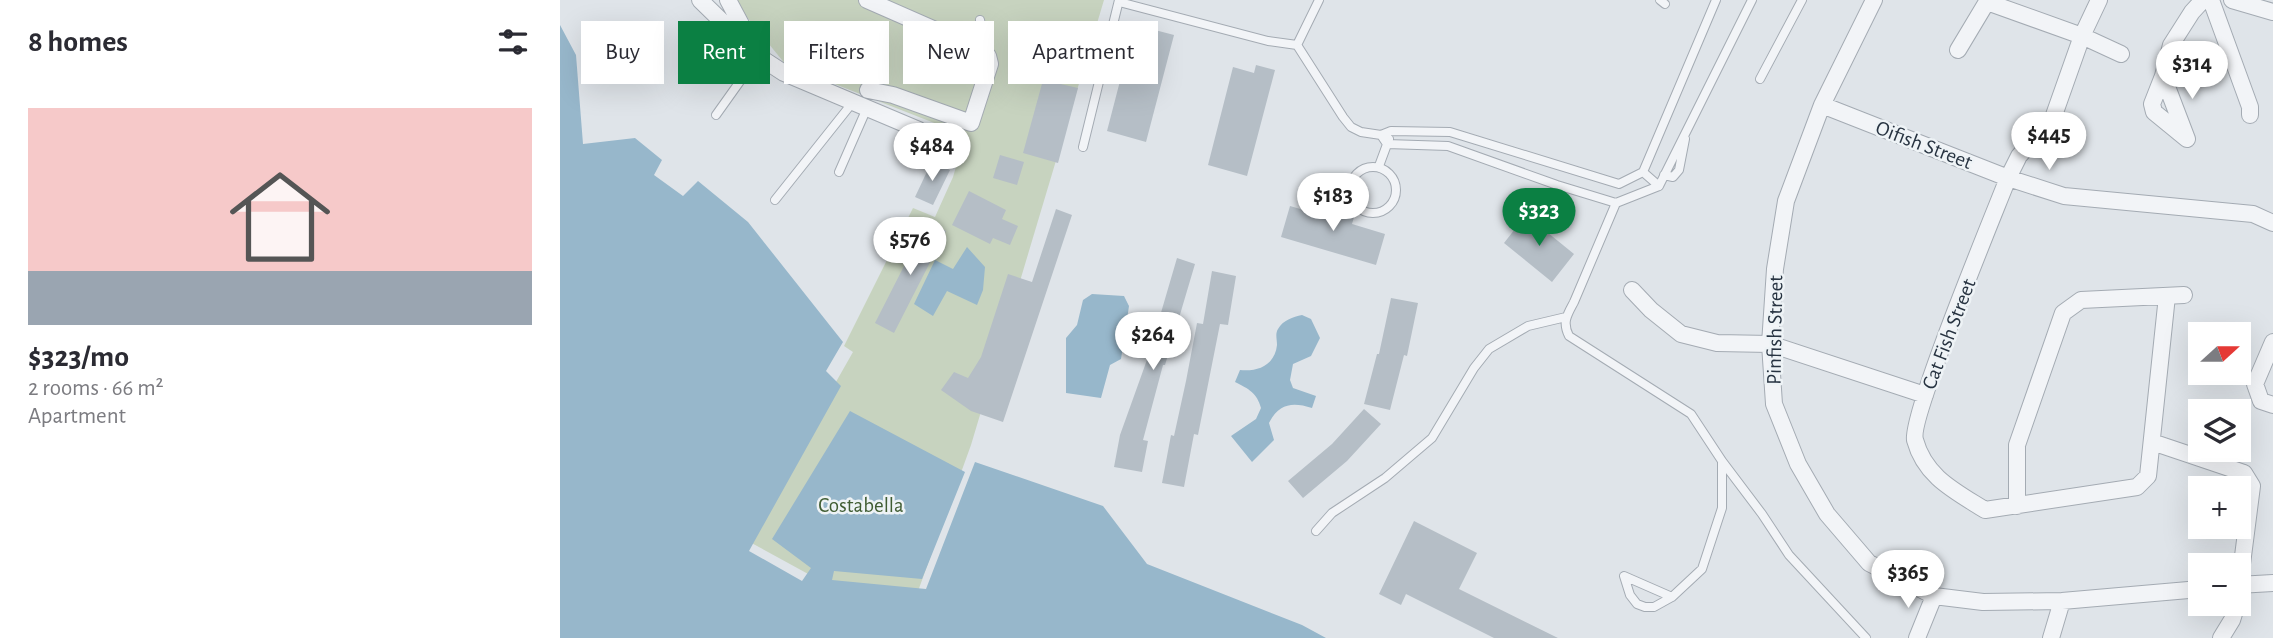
<!DOCTYPE html>
<html lang="en">
<head>
<meta charset="utf-8">
<style>
	:root { --surface:#fff; --page:#f7f7f7; --text:#2b2b33; --muted:#7c7c81; --line:#e1e1e2; --accent:#0b8043 }
	body { margin:0; font-family:"Alegreya Sans",sans-serif; background:var(--page); color:var(--text); height:100vh; display:flex; flex-direction:column; font-size:26px; white-space:nowrap }
	* { box-sizing:border-box; margin:0 }
	p { font-size:23px; color:var(--muted) }
	.icon { flex:none; width:38px; height:38px; fill:none; stroke:currentColor; stroke-width:2; stroke-linecap:round; stroke-linejoin:round }
	.map { position:relative; flex:1; overflow:hidden }
	.side { display:flex; flex-direction:column; background:var(--surface); width:560px }
	.side>* { flex:none }
	.guide { position:absolute; left:21px; top:21px; width:665px; height:63px; display:flex; gap:14px }
	.needle { width:46px; rotate:69deg }
	.fabs { position:absolute; left:1628px; top:322px; display:grid; gap:14px }
	.fabs a { display:grid; place-items:center; width:63px; height:63px; border-radius:0px; background:var(--surface); box-shadow:0 7px 28px #0002; font-size:35px }
	.price { position:absolute; translate:-50% -60px; padding:0 16px; border-radius:24px; background:#fff; color:#222; font-size:23px; line-height:46px; filter:drop-shadow(0 2px 4px #0008) }
	.price::after { content:''; position:absolute; left:50%; top:42px; width:21px; height:16px; margin-left:-10px; background:inherit; clip-path:polygon(0 0,100% 0,50% 100%) }
	.price.on { background:var(--accent); color:#fff }
	ul { padding:0; list-style:none }
	li { display:grid; align-content:center; gap:14px; height:371px; padding:0 28px }
	li+li { border-top:2px solid var(--line) }
	li span { display:grid; place-items:center; height:217px; border-radius:0px; color:#555 }
	li>.icon { margin-inline-start:auto }
	span .icon { width:126px; height:126px; fill:#fffc; stroke-width:1 }
	li b { font-size:30px }
	h2 { display:flex; justify-content:space-between; align-items:center; height:84px; padding:0 28px; font-size:30px }
	.tag { padding:0 24px; border-radius:0px; background:var(--surface); box-shadow:0 7px 28px #0002; font-size:24px; line-height:63px }
	.tag.on { background:var(--accent); color:#fff }
	main { display:flex; flex:1; min-height:0 }
	.map>svg:first-child { display:block }
	.green { fill:#c7d3bf }
	.water { fill:#97b7cb }
	.building { fill:#b5bec6 }
	.lines { fill:none; stroke-linecap:round; stroke-linejoin:round }
	.lane-casing { stroke:#a4abb3; stroke-width:10 }
	.street-casing { stroke:#a4abb3; stroke-width:18 }
	.lane { stroke:#f2f4f7; stroke-width:8 }
	.street { stroke:#f2f4f7; stroke-width:16 }
	.labels { text-anchor:middle; dominant-baseline:central; stroke-width:5; stroke-linejoin:round; paint-order:stroke }
	.street-label { font-size:21px; fill:#273341; stroke:#eef3f6 }
	.park-label { font-size:21px; fill:#405d33; stroke:#eef3f6 }
</style>
</head>
<body>
<main>
<section class="side">
<h2>8 homes<svg class="icon" aria-label="filters" viewBox="0 0 24 24"><path d="M4 7h16M4 17h16"/><circle cx="9" cy="7" r="2"/><circle cx="15" cy="17" r="2"/></svg></h2>
<ul>
<li><span style="background:linear-gradient(#f6c9c9 75%,#9aa5b1 0)"><svg class="icon" aria-label="home" viewBox="0 0 24 24"><path d="M3 11l9-7 9 7M6 9v11h12V9"/></svg></span><div><b>$323/mo</b><p>2 rooms · 66 m²</p><p>Apartment</p></div></li>
</ul>
</section>
<div class="map">
<svg width="1713" height="638" viewBox="0 0 1713 638">
	<rect width="100%" height="100%" fill="#dfe4e9"/>
	<!-- green -->
	<path class="green" d="M173 0H544L411 445 345 627 186 540 293 352 284 346 353 208 375 217 393 177 405 135 226 65Z"/>
	<!-- water -->
	<path class="water" d="M0 25 16 55 23 144 75 138 102 160 94 175 123 196 138 181 188 222 283 342 266 371 281 386 189 551 242 581 251 568 212 539 290 411 405 472 362 579 274 571 272 580 366 589 415 462 543 506 587 564 742 625 766 638H0Z
		M407 247 425 267 423 290 417 305 387 291 373 316 354 304 375 260 393 269Z
		M532 294 564 296 569 306 561 359 550 365 541 398 506 393V338L517 325 523 300Z
		M742 315 751 319 760 338 751 356 733 364 730 380 733 388 756 396 752 408C733 402 719 403 709 423L714 440 692 462 671 436 696 419 701 408C697 393 689 389 675 382L680 370C698 372 715 365 717 345 717 339 715 334 718 329 723 320 733 317 742 315Z"/>
	<!-- building -->
	<path class="building" d="M595 30 614 35 586 142 547 131 573 31 593 37Z
		M696 65 715 70 687 176 648 165 673 67 694 73Z
		M483 80 518 88 498 163 463 153Z
		M440 155 464 162 457 185 433 178Z
		M372 161 390 170 373 205 355 197Z
		M409 191 446 210 442 219 458 226 450 245 433 238 430 244 392 225Z
		M763 204 795 214 792 224 825 234 816 265 721 237 730 206 761 215Z
		M496 209 512 215 443 422 411 411 381 390 394 372 408 378 421 357 448 274 472 282Z
		M966 215 1014 254 992 282 944 243Z
		M367 221 386 231 334 333 315 323Z
		M617 258 635 264 605 365H603L583 440 588 441 582 472 554 467 560 435 588 357Z
		M652 271 676 276 668 325 660 324 638 435 634 434 624 487 602 483 611 435 614 436 626 381 637 323 643 324Z
		M831 298 858 303 847 356 844 355 830 410 804 404 817 354H819Z
		M804 409 821 424 787 461 743 498 728 481 772 444Z
		M854 521 917 553 899 589 998 638H934L846 594 841 605 819 594Z"/>
	<g class="lines">
		<!-- lane casing -->
		<g class="lane-casing">
			<path id="lane" d="M1100 0 1105 4
				M559 2 708 41 737 45 783 117 791 127 801 132 821 135 831 131 890 132 1059 184 1083 172 1156 0
				M420 20 427 51
				M737 45 759 0
				M1200 79 1242 0
				M156 115 198 56
				M821 135 827 144 888 146 997 185 1056 203 1099 186 1192 0
				M523 147 559 0
				M819 166 829 139
				M790 190a23 23 0 1 1 46 0a23 23 0 1 1-46 0Z
				M279 172 307 108
				M1083 172 1099 186
				M1104 175 1113 177 1119 170 1125 139
				M215 200 293 102
				M1056 203 1014 302C1007 315 1002 322 1009 336L1131 414 1162 461V508L1142 569 1112 597 1094 607H1085L1077 604 1070 595 1064 576 1112 597
				M1162 461 1202 514 1229 555 1306 638
				M756 531 772 513 825 478 872 438 914 368 929 349 968 326 1006 317"/>
		</g>
		<!-- street casing -->
		<g class="street-casing">
			<path id="street" d="M140 0 183 42
				M168 0 198 56 224 73 359 130
				M307 0 421 50 428 56 430 64 411 123 333 95 308 90
				M1314 0 1262 105 1226 201 1215 269 1210 344 1214 404 1238 464 1267 514 1309 563 1374 596 1423 602 1502 601 1640 589
				M1539 0 1522 36 1493 118 1459 156 1448 178C1434 214 1349 419 1355 440 1365 477 1395 491 1425 510L1577 487 1588 476 1607 296
				M1651 0 1690 107V115
				M1672 0 1713 12
				M1427 2 1522 36 1561 54
				M1398 50 1428 0
				M1603 76 1627 139
				M1262 105 1448 178 1504 196 1693 214 1713 223
				M1627 139 1594 112 1592 104 1603 76 1611 45 1632 12 1643 0
				M1072 290 1091 310 1121 334 1157 343 1210 344 1365 395
				M1713 342 1695 384 1701 401 1713 405
				M1592 442 1684 473 1692 486 1678 595
				M1457 506V445L1503 313 1521 300 1624 295
				M1678 585 1713 583
				M1357 638 1374 596
				M1491 638 1502 601
				M1661 638 1672 620 1677 604"/>
		</g>
		<!-- lane -->
		<use href="#lane" class="lane"/>
		<!-- street -->
		<use href="#street" class="street"/>
	</g>
	<g class="labels">
		<!-- street labels -->
		<g class="street-label">
			<text transform="translate(1364 145) rotate(21)">Oifish Street</text>
			<text transform="translate(1215 330) rotate(-89)">Pinfish Street</text>
			<text transform="translate(1389 334) rotate(-69)">Cat Fish Street</text>
		</g>
		<!-- park labels -->
		<g class="park-label">
			<text x="301" y="505">Costabella</text>
		</g>
	</g>
</svg>
<div class="fabs">
<a><svg class="needle" viewBox="-14 -14 28 28"><path d="M0-13l5 13h-10z" fill="#e53935"/><path d="M0 13l5-13h-10z" fill="#7c7c81"/></svg></a>
<a><svg class="icon" aria-label="layers" viewBox="0 0 24 24"><path d="M12 4l9 5-9 5-9-5zM3 14l9 5 9-5"/></svg></a>
<a>+</a>
<a>−</a>
</div>
<b class="price" style="left:1632px;top:101px">$314</b>
<b class="price" style="left:1489px;top:172px">$445</b>
<b class="price" style="left:372px;top:183px">$484</b>
<b class="price" style="left:773px;top:233px">$183</b>
<b class="price on" style="left:979px;top:248px">$323</b>
<b class="price" style="left:350px;top:277px">$576</b>
<b class="price" style="left:593px;top:372px">$264</b>
<b class="price" style="left:1348px;top:610px">$365</b>
<div class="guide">
<a class="tag">Buy</a>
<a class="tag on">Rent</a>
<a class="tag">Filters</a>
<a class="tag">New</a>
<a class="tag">Apartment</a>
</div>
</div>
</main>
</body>
</html>
